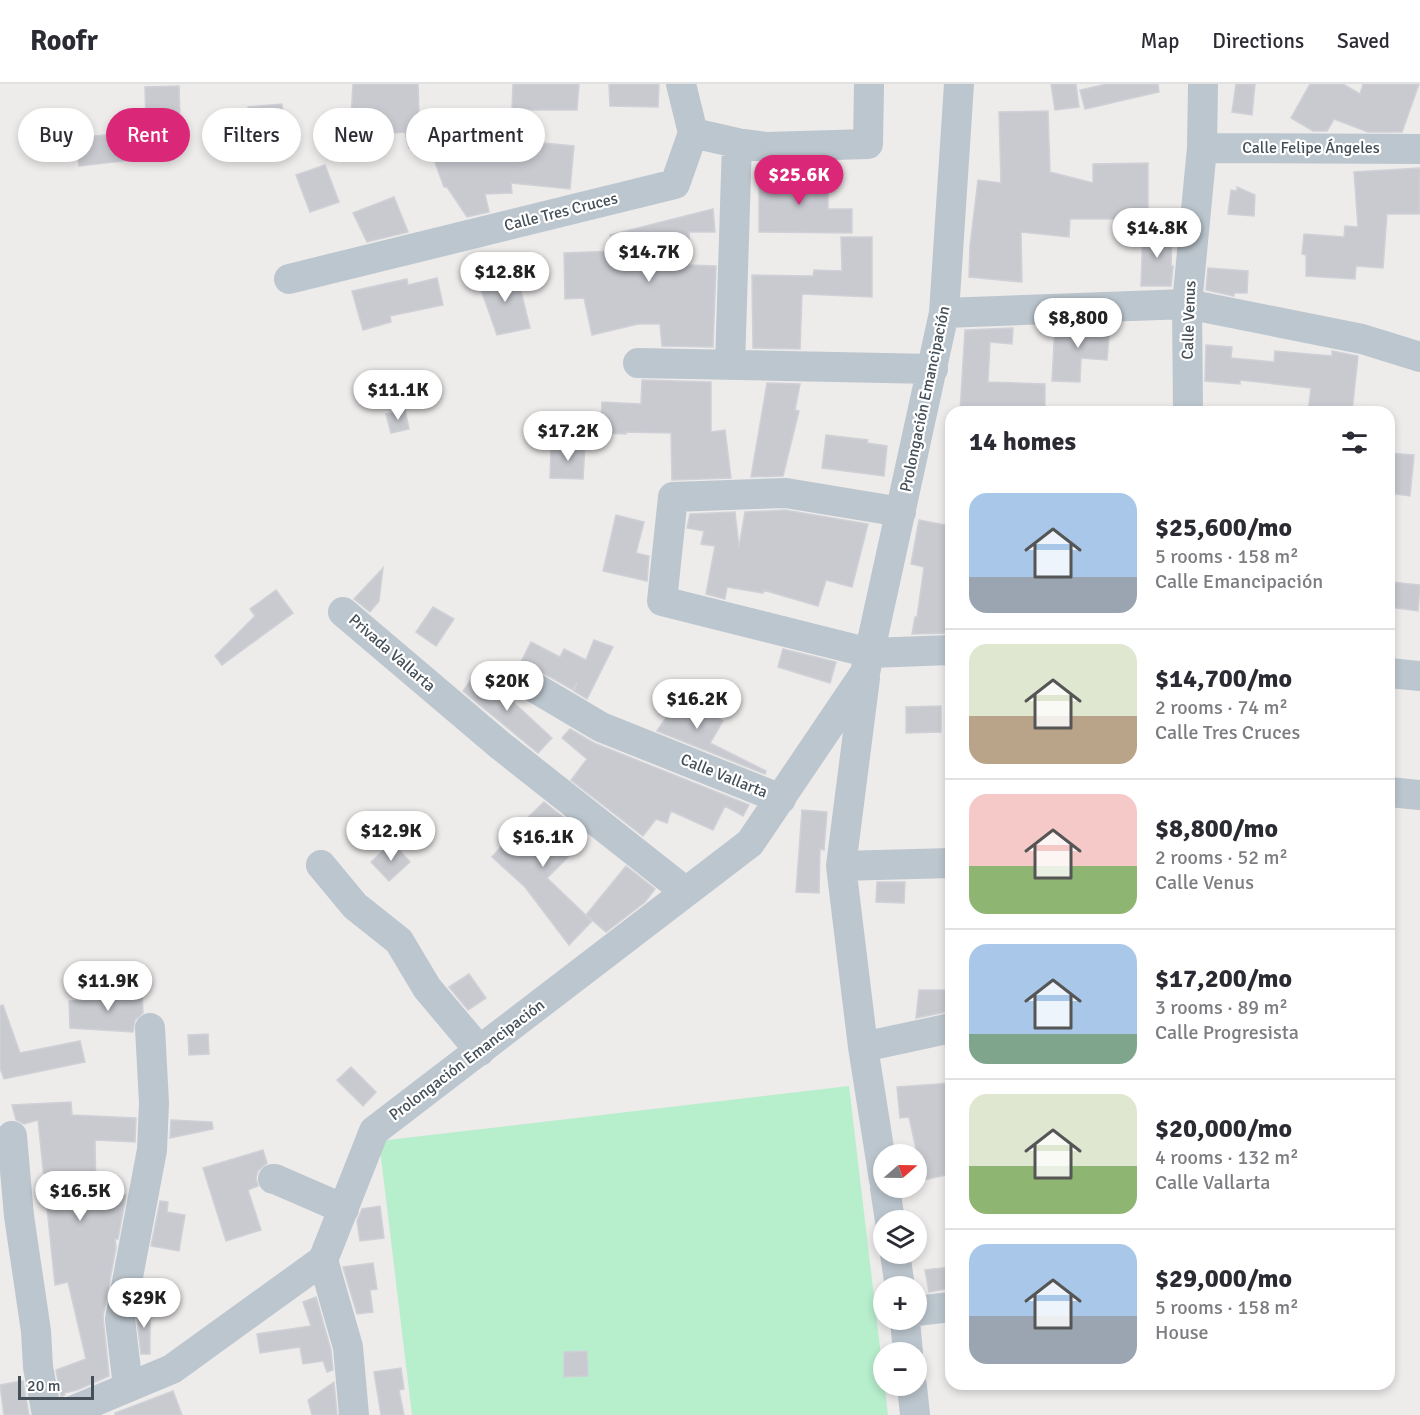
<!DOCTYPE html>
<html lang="en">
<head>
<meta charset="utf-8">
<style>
	:root { --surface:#fff; --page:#f7f7f7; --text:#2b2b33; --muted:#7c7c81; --line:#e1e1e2; --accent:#db2777 }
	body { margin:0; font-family:Signika,sans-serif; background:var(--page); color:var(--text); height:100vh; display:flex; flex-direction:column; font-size:22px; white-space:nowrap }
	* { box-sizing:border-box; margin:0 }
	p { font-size:20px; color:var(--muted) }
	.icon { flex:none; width:33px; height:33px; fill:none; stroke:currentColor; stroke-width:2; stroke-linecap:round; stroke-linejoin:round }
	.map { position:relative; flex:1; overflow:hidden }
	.side { position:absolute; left:945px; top:322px; width:450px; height:984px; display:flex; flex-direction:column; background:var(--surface); border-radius:18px; box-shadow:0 3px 9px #0003 }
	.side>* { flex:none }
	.banner { position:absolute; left:18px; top:24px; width:570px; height:54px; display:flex; gap:12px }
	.needle { width:39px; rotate:70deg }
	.fabs { position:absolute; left:873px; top:1060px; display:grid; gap:12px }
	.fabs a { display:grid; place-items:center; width:54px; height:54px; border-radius:50%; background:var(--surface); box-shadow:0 3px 9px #0003; font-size:30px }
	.scale { position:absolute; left:18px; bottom:15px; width:76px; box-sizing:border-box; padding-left:6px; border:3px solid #444f58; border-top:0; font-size:16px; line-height:21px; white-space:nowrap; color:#444f58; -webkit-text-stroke:4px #fff; paint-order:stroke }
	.price { position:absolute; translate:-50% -51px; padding:0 14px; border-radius:21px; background:#fff; color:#222; font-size:20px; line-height:39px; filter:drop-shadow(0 2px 3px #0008) }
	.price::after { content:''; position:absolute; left:50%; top:36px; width:18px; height:14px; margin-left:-9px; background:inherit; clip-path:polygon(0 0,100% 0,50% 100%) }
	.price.current { background:var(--accent); color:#fff }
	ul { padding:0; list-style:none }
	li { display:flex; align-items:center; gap:18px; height:150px; padding:0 24px }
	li+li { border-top:2px solid var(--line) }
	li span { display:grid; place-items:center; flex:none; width:168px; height:120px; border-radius:18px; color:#555 }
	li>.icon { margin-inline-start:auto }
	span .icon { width:72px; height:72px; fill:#fffc; stroke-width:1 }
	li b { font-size:26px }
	h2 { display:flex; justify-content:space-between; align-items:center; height:72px; padding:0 24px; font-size:26px }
	.chip { padding:0 21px; border-radius:27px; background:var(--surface); box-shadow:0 3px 9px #0003; font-size:21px; line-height:54px }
	.chip.current { background:var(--accent); color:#fff }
	header { display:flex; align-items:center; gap:36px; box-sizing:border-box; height:84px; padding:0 30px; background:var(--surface); border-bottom:2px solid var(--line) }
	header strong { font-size:28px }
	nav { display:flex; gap:33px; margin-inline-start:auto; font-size:21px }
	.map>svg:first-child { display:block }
	.green { fill:#b7eecc }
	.building { fill:#c8cad0; stroke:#cfd1d7; stroke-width:1.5 }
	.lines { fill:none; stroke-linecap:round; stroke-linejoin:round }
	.minor { stroke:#bcc6ce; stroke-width:30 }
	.labels { text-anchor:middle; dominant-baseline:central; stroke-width:4.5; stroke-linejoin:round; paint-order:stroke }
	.street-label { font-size:16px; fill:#444f58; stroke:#fff }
</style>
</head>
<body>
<header>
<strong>Roofr</strong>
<nav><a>Map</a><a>Directions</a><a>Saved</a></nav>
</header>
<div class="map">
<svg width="1420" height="1331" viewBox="0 0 1420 1331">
	<rect width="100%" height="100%" fill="#eeebeb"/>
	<!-- green -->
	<path class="green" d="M849 1002 888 1331H412L379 1057Z"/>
	<!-- building -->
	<path class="building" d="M353 0H418L419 33 461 31 460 51 574 62 570 105 511 99 512 109 485 110 489 128 467 133 447 103H444L428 59 409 64 405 48 350 53Z
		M513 0H579L577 26H512Z
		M609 0H659L658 23 610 22Z
		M1051 0H1076L1079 23 1055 26Z
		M1107 0H1158L1159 8 1085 25 1080 6Z
		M1236 0H1255L1252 31 1232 28Z
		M1310 0H1343L1360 10 1363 0H1419L1402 48H1368L1334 35 1327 47H1313L1291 34Z
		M179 2 180 33H174L176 71 79 82 76 54 134 48V42L146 41 145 3Z
		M282 20 283 33 292 32 294 58 252 61 248 23Z
		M1048 27 1050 88 1093 99V80L1148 79V135H1070L1069 153 1021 148 1022 198 969 193 970 162 978 96 1001 99 999 28Z
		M325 81 339 118 310 128 296 91Z
		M1420 84V130H1387L1383 184 1356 182 1355 195 1306 192V171L1302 170 1304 150 1344 153 1345 142 1358 143 1354 88Z
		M759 91 828 93V125H852V149L759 148Z
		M1237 103 1255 111 1254 132 1228 130 1231 106 1237 107Z
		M394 113 408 148 367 158 353 129Z
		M713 125 715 148H689V181L716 182 713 263 662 262 660 240H638L592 251 584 214 565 215 564 169 615 167 610 151Z
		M1143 146 1172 147 1171 182H1173L1171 202H1141Z
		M841 153H872V213L802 210 800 265 753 264 752 191 813 192 814 186 842 187Z
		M1208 184 1248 187 1247 209H1234V212L1206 206Z
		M516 187 530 244 497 251 478 197Z
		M437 194 443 221 390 232 391 238 363 246 352 207 407 195 408 201Z
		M1110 240 1107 276 1081 274 1080 298 1052 297 1055 242Z
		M1013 244 1012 260 990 258 988 298 1045 300V327L987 326V328H960L965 246Z
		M1206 261 1232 263 1231 274 1274 278 1275 267 1332 272V267L1358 272 1352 328H1308L1311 304 1240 296V300L1205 297Z
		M642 296 711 298V348L725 346 731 394 672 396 671 349 626 348V350L600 349 602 318 641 320Z
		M767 299 800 300 795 326 799 327 783 392 751 393Z
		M405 326 409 345 391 349 386 330Z
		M826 351 868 356 867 359 887 362 884 392 822 384Z
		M585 360 583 395 550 394 551 365Z
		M1389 369 1414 371 1410 412 1389 409Z
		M785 426 868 440 852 503 826 496 818 522 763 506V509L727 503 725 515 706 510 715 462 701 460 704 447 687 444 690 430 735 428 739 463 745 428Z
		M616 431 644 438 636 469 649 472 647 497 603 487Z
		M919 436 951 442 950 549 912 550 915 533H917L924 483 911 480Z
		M383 484 379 517 370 528 354 515Z
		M1391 498 1420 501 1418 527 1389 523Z
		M276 506 293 529 222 581 215 572 255 532 250 525Z
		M433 523 454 535 436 562 416 548Z
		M594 556 613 563 587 615 574 607 577 598 573 606 538 586 530 584 518 589 516 588 531 558 560 573 564 565 586 576Z
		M783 565 836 578 830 599 778 583Z
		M474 591 480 596 484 591 552 654 538 669 463 607Z
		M680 613 723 637 710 659 766 687 765 690 657 647Z
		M941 622V648L906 649V623Z
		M570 645 594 659 749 721 743 732 725 722 713 746 671 727 667 739 656 735 643 752 571 696 587 675 562 654Z
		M544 718 572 740 554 757 569 772 547 794 592 837 569 861 525 803 492 773 517 744Z
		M802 726 827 728 824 766 820 765 819 809 796 808Z
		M392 758 410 778 389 797 371 778Z
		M626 782 655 805 645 818 606 848 586 831Z
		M877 798H905L904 819 876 818Z
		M469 890 486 914 468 926 449 903Z
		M113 906 142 907 143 929 135 936 133 948 70 944 69 917 113 915Z
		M919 906H951V927L916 934Z
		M3 921 20 969 80 957 85 978 4 995 0 984V922Z
		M208 950 209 970 189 971 188 951Z
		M351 983 376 1008 363 1022 337 996Z
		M951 999V1090L923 1096 909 1033 900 1034 897 1003Z
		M71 1018 72 1031 136 1034 135 1058 95 1056 96 1111H126L118 1155H115L116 1164 103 1232 109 1292 77 1306 64 1309 65 1311 61 1313 56 1286 86 1275 68 1198 55 1201 38 1036 24 1040 16 1036 12 1021Z
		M171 1036 212 1038 213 1045 170 1054Z
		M263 1066 267 1079 258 1087 256 1094 258 1102 248 1106 261 1146 226 1157 203 1084Z
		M160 1117 168 1118 167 1128 185 1131 179 1167 151 1162Z
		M380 1122 384 1154 360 1157 357 1137 362 1125Z
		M373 1179 377 1205 370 1206 373 1228 357 1230 343 1183Z
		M951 1183V1204L929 1208 925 1186Z
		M316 1213 331 1266 333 1286 327 1288 323 1277 303 1280 300 1263 260 1269 257 1250 311 1242 303 1218Z
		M140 1221H150V1270H141L137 1236Z
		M587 1267 588 1292 564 1293V1268Z
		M401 1284 404 1305 399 1306 404 1331H381L374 1288Z
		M21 1297H23L29 1331H4L0 1301Z
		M334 1298 337 1331H312L308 1316Z
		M173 1307 182 1331H115V1329Z"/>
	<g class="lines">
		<!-- minor -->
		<path class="minor" d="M681 0 693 49
			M693 49 737 59 767 63 868 60 869 0
			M1202 64 1420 65
			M289 195 675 100 693 49
			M944 229 1187 220 1362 255 1420 273
			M638 279 933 285
			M730 281 737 59
			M1188 328 1187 220 1202 64 1203 0
			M901 428 786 409 673 413 662 517 870 569 951 566
			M343 528 501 662 686 808
			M1389 589 1420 592
			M865 594 841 782 863 963 884 1096
			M530 601 601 643 781 715
			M1389 708 1420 711
			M321 781 355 822 399 857 427 904 480 967
			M841 782 951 779
			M863 963 951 944
			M12 1052 19 1132 36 1247 38 1283 47 1331
			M273 1095H275L344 1125
			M885 1104 890 1137
			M895 1170 900 1203
			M323 1176 348 1263 354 1331
			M916 1227 951 1223
			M905 1236 908 1269
			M912 1302 915 1331
			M128 1303 120 1235 152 1066 154 1019 150 944
			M62 1331 172 1285 323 1176 374 1047 750 759 865 589 944 229 959 0"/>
	</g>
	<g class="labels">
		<!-- street labels -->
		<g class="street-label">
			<text x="1311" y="64">Calle Felipe Ángeles</text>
			<text transform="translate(561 128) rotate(-14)">Calle Tres Cruces</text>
			<text transform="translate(1189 236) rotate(-88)">Calle Venus</text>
			<text transform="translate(925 315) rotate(-78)">Prolongación Emancipación</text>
			<text transform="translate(392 569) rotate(41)">Privada Vallarta</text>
			<text transform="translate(724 692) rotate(22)">Calle Vallarta</text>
			<text transform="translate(467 976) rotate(-37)">Prolongación Emancipación</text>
		</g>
	</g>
</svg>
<div class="fabs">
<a><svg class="needle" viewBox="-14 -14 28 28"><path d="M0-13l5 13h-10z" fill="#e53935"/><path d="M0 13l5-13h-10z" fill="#7c7c81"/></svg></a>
<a><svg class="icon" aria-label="layers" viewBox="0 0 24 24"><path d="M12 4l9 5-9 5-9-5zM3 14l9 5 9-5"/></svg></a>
<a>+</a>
<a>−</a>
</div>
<div class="scale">20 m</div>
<b class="price current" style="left:799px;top:122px">$25.6K</b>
<b class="price" style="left:1157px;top:175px">$14.8K</b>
<b class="price" style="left:649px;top:199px">$14.7K</b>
<b class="price" style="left:505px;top:219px">$12.8K</b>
<b class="price" style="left:1078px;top:265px">$8,800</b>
<b class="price" style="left:398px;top:337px">$11.1K</b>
<b class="price" style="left:568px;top:378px">$17.2K</b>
<b class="price" style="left:507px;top:628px">$20K</b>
<b class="price" style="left:697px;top:646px">$16.2K</b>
<b class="price" style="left:391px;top:778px">$12.9K</b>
<b class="price" style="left:543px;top:784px">$16.1K</b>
<b class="price" style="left:108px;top:928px">$11.9K</b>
<b class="price" style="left:80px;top:1138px">$16.5K</b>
<b class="price" style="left:144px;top:1245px">$29K</b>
<div class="banner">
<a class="chip">Buy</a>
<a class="chip current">Rent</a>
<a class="chip">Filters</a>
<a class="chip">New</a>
<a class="chip">Apartment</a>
</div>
<section class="side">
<h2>14 homes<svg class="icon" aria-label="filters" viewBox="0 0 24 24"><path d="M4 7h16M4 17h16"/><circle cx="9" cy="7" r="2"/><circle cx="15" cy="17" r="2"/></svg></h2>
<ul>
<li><span style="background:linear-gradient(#a9c7e8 70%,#9aa5b1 0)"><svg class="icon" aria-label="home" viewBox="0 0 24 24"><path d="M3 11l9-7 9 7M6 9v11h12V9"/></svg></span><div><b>$25,600/mo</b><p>5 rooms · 158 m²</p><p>Calle Emancipación</p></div></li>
<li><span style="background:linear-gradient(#dfe7d0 60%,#b9a48a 0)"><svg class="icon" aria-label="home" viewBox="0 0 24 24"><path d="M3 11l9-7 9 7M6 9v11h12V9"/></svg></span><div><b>$14,700/mo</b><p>2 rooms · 74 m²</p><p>Calle Tres Cruces</p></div></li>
<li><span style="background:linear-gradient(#f6c9c9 60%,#8fb573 0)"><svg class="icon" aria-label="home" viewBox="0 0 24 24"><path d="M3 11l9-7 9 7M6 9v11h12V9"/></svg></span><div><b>$8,800/mo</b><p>2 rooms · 52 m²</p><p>Calle Venus</p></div></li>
<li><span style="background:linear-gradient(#a9c7e8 75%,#7fa58c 0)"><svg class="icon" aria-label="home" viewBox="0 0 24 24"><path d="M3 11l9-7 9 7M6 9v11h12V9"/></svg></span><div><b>$17,200/mo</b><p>3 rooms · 89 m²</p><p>Calle Progresista</p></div></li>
<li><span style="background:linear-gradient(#dfe7d0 60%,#8fb573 0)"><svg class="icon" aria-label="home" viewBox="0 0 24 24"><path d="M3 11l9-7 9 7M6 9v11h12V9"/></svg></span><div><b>$20,000/mo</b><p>4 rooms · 132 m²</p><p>Calle Vallarta</p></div></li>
<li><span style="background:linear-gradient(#a9c7e8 60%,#9aa5b1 0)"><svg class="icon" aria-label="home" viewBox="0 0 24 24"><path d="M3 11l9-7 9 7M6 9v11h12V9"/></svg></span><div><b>$29,000/mo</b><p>5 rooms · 158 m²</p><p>House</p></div></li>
</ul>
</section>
</div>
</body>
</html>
